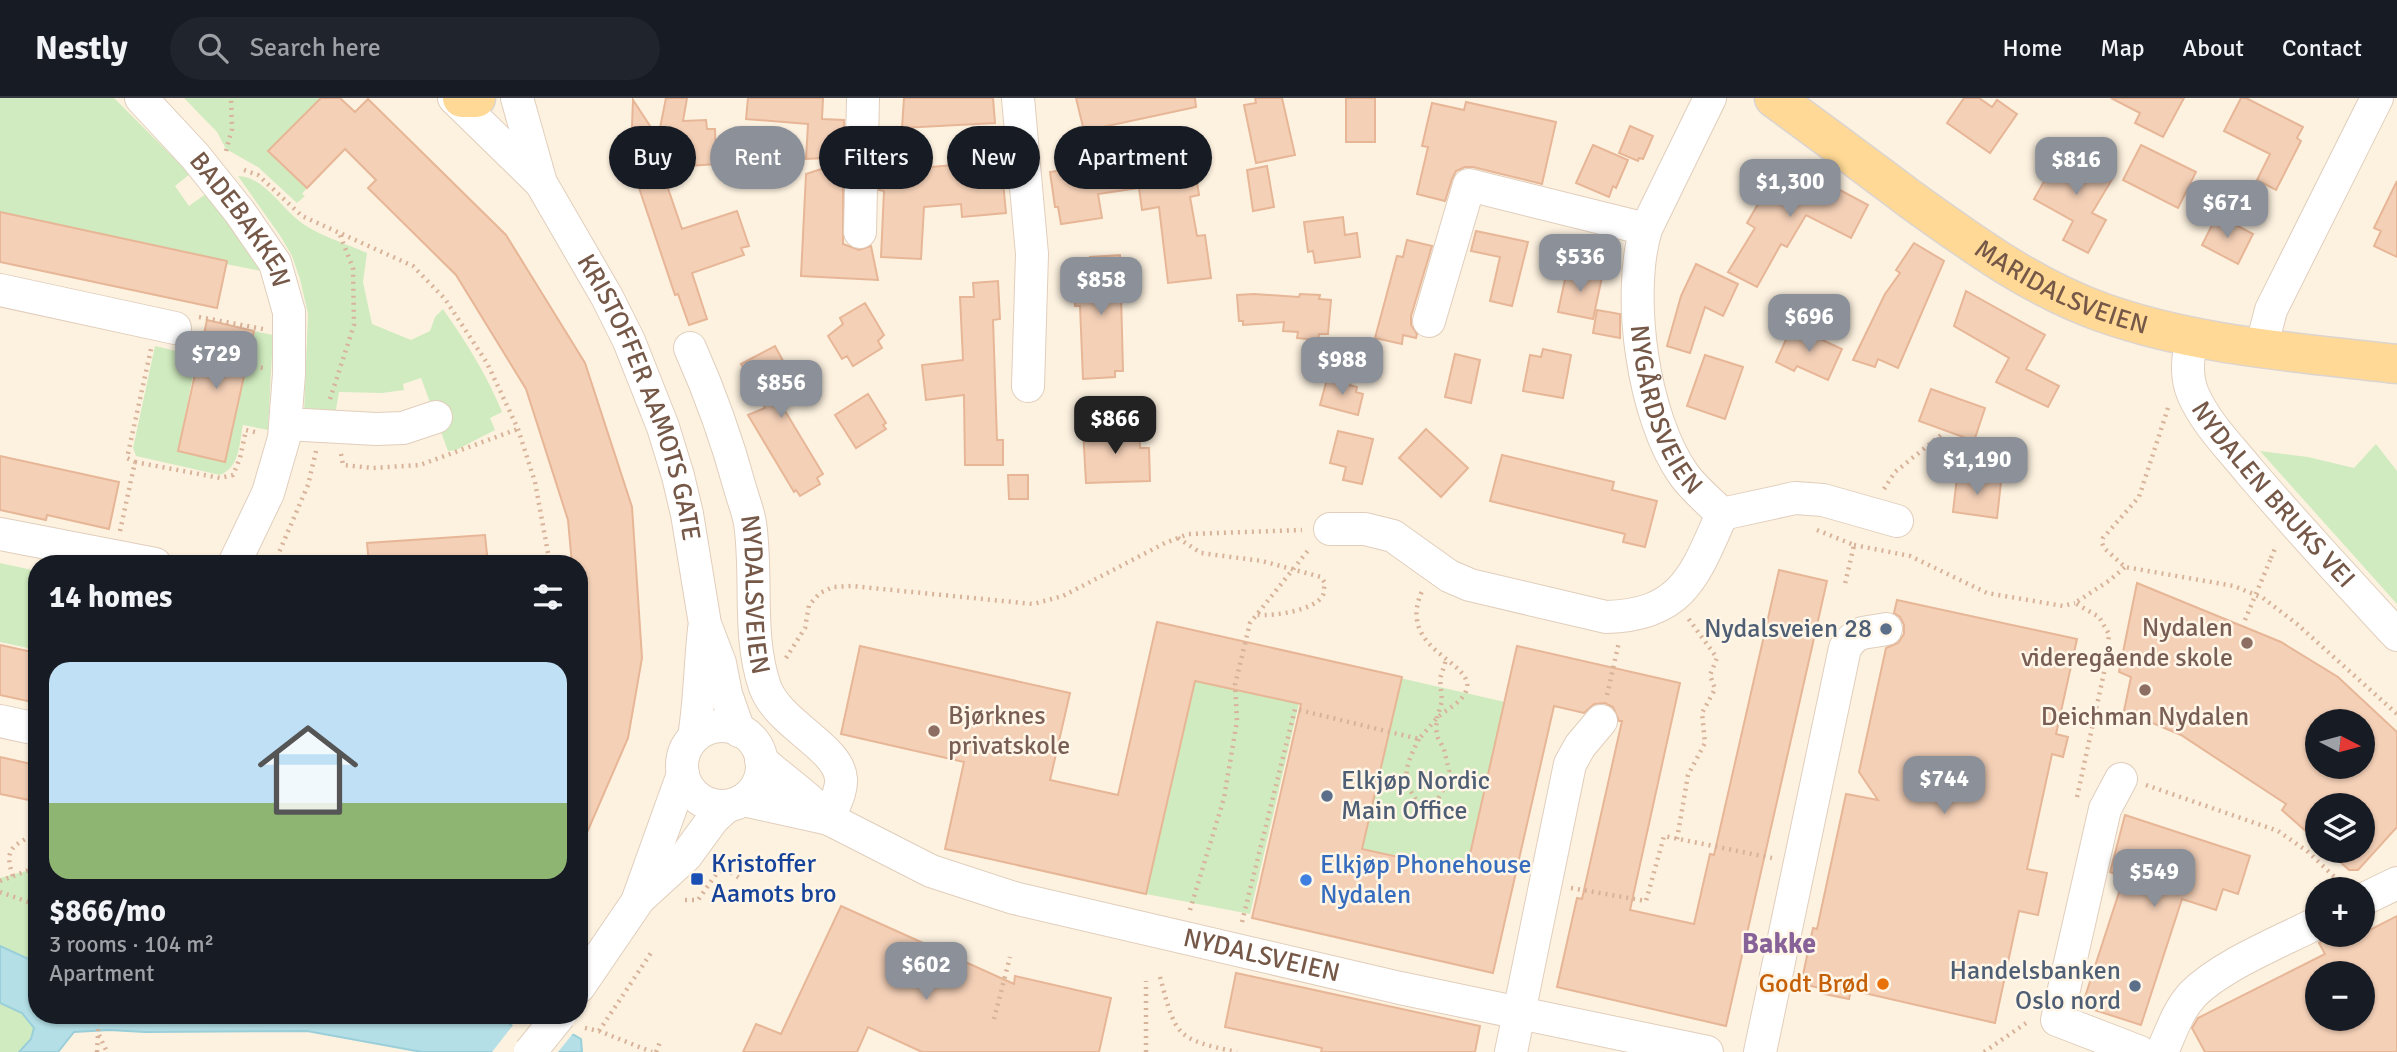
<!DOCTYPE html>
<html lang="en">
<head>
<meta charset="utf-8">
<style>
	:root { --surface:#171b24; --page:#20242c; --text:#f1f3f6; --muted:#9ea1a6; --line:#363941; --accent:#8c9099 }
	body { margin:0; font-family:Signika,sans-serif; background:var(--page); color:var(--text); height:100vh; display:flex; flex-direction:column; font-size:26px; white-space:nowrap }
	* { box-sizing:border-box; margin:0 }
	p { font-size:23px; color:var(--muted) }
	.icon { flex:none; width:38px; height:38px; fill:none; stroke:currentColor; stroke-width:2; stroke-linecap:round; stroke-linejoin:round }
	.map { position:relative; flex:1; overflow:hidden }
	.panel { position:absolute; left:28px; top:457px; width:560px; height:469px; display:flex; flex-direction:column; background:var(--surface); border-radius:28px; box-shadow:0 2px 5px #0004 }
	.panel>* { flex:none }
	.hud { position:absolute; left:609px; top:28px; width:665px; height:63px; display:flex; gap:14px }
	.needle { width:46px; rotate:96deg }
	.controls { position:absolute; left:2305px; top:611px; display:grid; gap:14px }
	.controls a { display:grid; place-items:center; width:70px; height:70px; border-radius:50%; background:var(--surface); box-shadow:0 2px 5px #0004; font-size:35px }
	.price { position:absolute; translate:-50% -60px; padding:0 16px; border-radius:14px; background:var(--accent); color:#fff; font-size:23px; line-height:46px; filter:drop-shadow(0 2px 4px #0008) }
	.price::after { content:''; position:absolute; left:50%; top:42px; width:21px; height:16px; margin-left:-10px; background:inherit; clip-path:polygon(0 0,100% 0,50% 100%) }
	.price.on { background:#222; color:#fff }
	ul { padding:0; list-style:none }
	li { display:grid; align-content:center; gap:14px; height:371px; padding:0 21px }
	li span { display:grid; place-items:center; height:217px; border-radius:21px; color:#555 }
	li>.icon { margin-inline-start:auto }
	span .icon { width:126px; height:126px; fill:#fffc; stroke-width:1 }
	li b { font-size:30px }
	h2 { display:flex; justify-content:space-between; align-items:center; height:84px; padding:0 21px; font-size:30px }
	.tag { padding:0 24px; border-radius:32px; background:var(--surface); box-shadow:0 2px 5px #0004; font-size:24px; line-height:63px }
	.tag.on { background:var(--accent); color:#fff }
	header { display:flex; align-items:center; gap:42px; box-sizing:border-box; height:98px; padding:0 35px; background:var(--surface); border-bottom:2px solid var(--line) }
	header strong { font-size:33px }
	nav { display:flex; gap:38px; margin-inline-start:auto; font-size:24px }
	.search { width:490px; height:63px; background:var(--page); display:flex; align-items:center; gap:18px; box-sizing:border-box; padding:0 24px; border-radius:38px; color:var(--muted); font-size:26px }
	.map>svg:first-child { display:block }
	.green { fill:#d0ebbf }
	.water { fill:#b4dfe7; stroke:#9acfd9; stroke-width:2 }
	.pier { fill:#fdf2e0 }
	.building { fill:#f4d0b7; stroke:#e7b697; stroke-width:2; fill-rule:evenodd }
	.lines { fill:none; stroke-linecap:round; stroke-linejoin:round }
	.minor-casing { stroke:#e1cebc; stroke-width:34 }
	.major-casing { stroke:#dbd4cf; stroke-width:41 }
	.path { stroke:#d8b39a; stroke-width:4.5; stroke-dasharray:2 5; stroke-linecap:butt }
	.minor { stroke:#fff; stroke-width:32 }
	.major { stroke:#ffd995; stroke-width:38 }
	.minor-bridge-casing { stroke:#e1cebc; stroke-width:34; stroke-linecap:butt }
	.path-bridge { stroke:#d8b39a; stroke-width:4.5; stroke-dasharray:2 5; stroke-linecap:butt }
	.minor-bridge { stroke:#fff; stroke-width:32 }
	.service-dot { fill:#5c6f8a; stroke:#fff6e7; stroke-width:2.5 }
	.education-dot { fill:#8d6e63; stroke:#fff6e7; stroke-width:2.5 }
	.transit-dot { fill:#1a4fb4; stroke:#fff6e7; stroke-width:2.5 }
	.shop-dot { fill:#3f7fe0; stroke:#fff6e7; stroke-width:2.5 }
	.food-dot { fill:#e8710a; stroke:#fff6e7; stroke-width:2.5 }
	.labels { text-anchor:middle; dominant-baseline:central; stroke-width:5; stroke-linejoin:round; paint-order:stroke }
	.street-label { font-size:26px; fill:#755847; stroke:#fff6e7 }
	.education-label { font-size:26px; fill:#785e54; stroke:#fff6e7; text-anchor:end }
	.service-label { font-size:26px; fill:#4e5e75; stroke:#fff6e7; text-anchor:end }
	.transit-label { font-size:26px; fill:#164399; stroke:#fff6e7; text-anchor:start }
	.shop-label { font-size:26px; fill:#366cbe; stroke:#fff6e7; text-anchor:start }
	.food-label { font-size:26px; fill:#c56008; stroke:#fff6e7; text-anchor:end }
	.neighbourhood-label { font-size:28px; font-weight:bold; fill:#876299; stroke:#fff6e7 }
</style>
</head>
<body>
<header>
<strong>Nestly</strong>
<div class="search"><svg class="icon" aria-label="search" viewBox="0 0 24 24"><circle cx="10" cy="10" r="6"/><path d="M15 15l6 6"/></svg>Search here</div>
<nav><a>Home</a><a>Map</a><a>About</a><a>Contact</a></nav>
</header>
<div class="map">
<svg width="2397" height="954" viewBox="0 0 2397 954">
	<rect width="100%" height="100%" fill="#fdf2e0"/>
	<!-- green -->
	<path class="green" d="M0 0H114L190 76 175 88 189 108 207 95 237 133 261 173 226 166V163L0 114Z
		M184 0H321L268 53 307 90 302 96 305 98 297 105 258 69 226 51 217 34Z
		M238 78C262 78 280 108 298 122 314 136 347 146 367 155L363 184 372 226 411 242 430 233 435 219 443 211C466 244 487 277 502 314L490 320 495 332 456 352 448 353 421 280 403 286 404 292 382 295 339 294 335 317 304 316 308 216 300 181 292 158 281 139Z
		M254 233 273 237 268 332 243 327C239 346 240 369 220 377L136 358 133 350 155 248 185 255 188 245 199 247 178 353 225 364Z
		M2376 346 2397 373V506L2260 353 2308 359 2354 370Z
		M0 465 37 473V552L0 544Z
		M1400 580 1505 604 1466 775 1361 751Z
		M1194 583 1299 605 1250 816 1146 796Z
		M37 770V865L0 848V780Z
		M0 905 22 915 34 930 31 941 19 954H0Z"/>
	<!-- water -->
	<path class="water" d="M0 848 37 865V917H499C525 944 541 932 574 937L581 941 582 954H422L307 933 145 934 109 932 74 934 58 954H19L31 941 34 930 22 915 0 905Z"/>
	<!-- pier -->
	<path class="pier" d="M514 926 524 932 545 936 565 932 575 933 558 954H492Z"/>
	<!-- building -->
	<path class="building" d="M321 0H340L355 14 368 1 506 137 585 265 632 409 642 560 628 640 579 753V466H572L568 422 526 291 456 177 368 90 376 82 345 51 307 90 268 53Z
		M666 0H687L683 23 706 22 707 31H715L716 66 661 70 682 131 737 113 749 148 741 150 744 157 692 175 707 221 689 227 678 196 675 197 637 84H633V79H630L633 2 658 40Z
		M748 0H823L822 21 844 22 843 59 806 61 808 26 746 21Z
		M904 0H993L995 25 902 30Z
		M1076 0H1195L1196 9 1084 33Z
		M1255 0H1282L1295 57 1256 65 1244 7 1256 5Z
		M1346 0H1375V44H1346Z
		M1964 0H1979L1992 9 1997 2 2017 16 1990 55 1947 25Z
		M2111 0H2184L2163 39 2135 25 2140 15Z
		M2241 0H2246L2303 29 2297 40 2301 43 2276 92 2257 82 2270 56 2224 33Z
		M1466 4 1556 24 1542 86 1473 69H1465L1456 73 1452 81 1445 103 1417 96 1428 49 1422 48 1432 5 1464 12Z
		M1630 28 1653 38 1643 61 1639 60 1638 63 1619 55Z
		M1593 47 1628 62 1616 90 1613 88 1609 99 1576 85Z
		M2141 47 2196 74 2178 110 2123 82Z
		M2063 50 2114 78 2092 115 2106 122 2088 155 2063 142 2073 123 2034 101Z
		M880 52 919 54V70L1001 63 1006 115 962 119 961 106 924 109 921 161 881 159 884 93 879 92Z
		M1159 57 1160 69 1194 64 1199 97 1190 99 1197 138 1205 137 1211 180 1168 185 1159 109 1142 112 1139 90 1098 96 1102 120 1061 126 1058 109H1055L1050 74Z
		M843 64V146L859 152 871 148 878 182 801 178 806 76Z
		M1773 67 1779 71 1781 69 1834 100 1838 91 1868 107 1851 140 1806 117 1787 149 1781 146 1757 189 1728 174 1755 130 1747 125 1761 101 1755 97Z
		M1267 68 1274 109 1253 113 1247 72Z
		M2397 83V159L2374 148 2381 133 2374 130Z
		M0 114 227 163 217 210 0 164Z
		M2217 117 2253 136 2238 166 2202 147Z
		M1343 119 1345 137 1357 135 1360 159 1315 165 1313 153 1308 154 1304 124Z
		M1476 133 1528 144 1512 208 1490 203 1500 159 1471 153Z
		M1407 142 1432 148 1411 218V227L1417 236 1416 240 1403 237 1402 246 1375 240 1397 158 1403 159Z
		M1914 145 1944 163 1898 270 1878 261 1875 269 1853 262 1885 196 1900 175 1896 172Z
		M1120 157 1123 273H1115V279L1083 281 1080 208H1075L1074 173 1090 172V159Z
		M1696 166 1738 186 1723 218 1705 209 1690 255 1667 248 1681 198Z
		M1567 172 1602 179 1593 221 1558 214Z
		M998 183 1000 221 993 222 997 342H1003V367H965L964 297 926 302 922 267 963 262 960 199H974L973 185Z
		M1966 193 2045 237 2026 271 2059 288 2048 309 1996 284 2009 260 1954 228Z
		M1254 196 1299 199 1300 196 1320 197 1319 201 1331 202 1328 236H1319L1318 242 1297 240 1298 234 1283 233 1284 224 1243 227V223H1239L1237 197Z
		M865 205 884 237 878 243 882 250 853 268 847 258 842 261 828 238 843 226 840 220Z
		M1597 212 1620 216V240L1593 235Z
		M207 222 254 233 225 364 178 353Z
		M1792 228 1842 251 1828 282 1797 268 1794 273 1776 264Z
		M775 248 802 298 782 308 823 376 817 380 820 386 800 398 796 392 794 394 748 317 765 310 741 266Z
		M1543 251 1571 257 1563 300 1523 293 1530 257 1541 259Z
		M1455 256 1480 262 1471 305 1445 299Z
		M1705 257 1743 269 1725 321 1687 308Z
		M1327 281 1357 289 1356 294 1363 296 1358 317 1320 307Z
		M1931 291 1985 310 1974 343 1919 323Z
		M868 296 886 325 883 327 886 331 856 350 835 317Z
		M1139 329 1140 350H1149L1150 383 1086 385 1083 331Z
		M1426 331 1468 370 1441 399 1399 360Z
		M1338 333 1373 341 1362 386 1343 382 1346 369 1330 365Z
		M1502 357 1614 384 1612 392 1657 403 1645 449 1623 444 1625 436 1490 403Z
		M0 358 119 384 109 431 47 417 46 422 0 412Z
		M1008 377H1028V401H1009Z
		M1957 379 2001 384 1997 420 1953 414Z
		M485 437 488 466H369L367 445Z
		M1779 472 1827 483 1726 928 1557 889 1577 800 1582 801 1622 623H1619L1613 609 1605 605 1594 606 1584 615 1554 608 1493 875 1252 820 1301 606 1195 583 1146 796 945 751 964 664 841 636 860 548 1070 595 1050 682 1118 697 1157 524 1402 579 1362 751 1466 774 1517 548 1680 585 1630 812 1694 826 1710 756 1714 757Z
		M2137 485 2281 544 2338 579 2397 634V729L2358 772H2349L2327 752H2362V707H2317V743L2282 712 2286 706 2181 637 2124 613 2131 579 2119 574ZM2317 623H2362V668H2317Z
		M1897 502 2077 541 2056 636 2068 639 2063 659 2052 656 2027 771 2047 775 2038 817 2019 813 1995 925 1851 892 1849 901 1824 896 1825 891 1801 886 1813 830 1817 831 1846 696 1878 702 1859 674 1886 550 1898 545 1904 536V527L1900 519 1894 515Z
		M0 547 37 555V605L0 597Z
		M0 659 36 667 29 702 0 696Z
		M2125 717 2250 758 2238 796 2223 791 2216 812 2182 801 2141 927 2082 908 2124 779 2110 774Z
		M841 808 1014 886 1015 878 1111 900 1099 954H922L868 929 857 954H743L756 926 781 936Z
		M2397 818V954H2205L2192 930 2198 920 2325 856 2319 845 2331 836H2362ZM2317 875H2362V920H2317Z
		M1236 875 1480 928 1475 954H1321L1322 950 1225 929Z"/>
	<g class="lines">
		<!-- minor casing -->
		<g class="minor-casing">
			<g id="minor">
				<path id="s1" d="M141 0 195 58 239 113 275 165 289 214V276L284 340 268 395 234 466"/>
				<path d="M454 0 540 84"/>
				<path id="s2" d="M517 0 541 85 607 199 629 243 663 329 678 378 687 416 705 526 720 565 726 596 739 633"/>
				<path d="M1018 0 1032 156 1028 288"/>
				<path id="s3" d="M1710 0 1646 131C1626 197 1643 320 1684 377 1694 391 1709 403 1722 416"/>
				<path d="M860 134 863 0"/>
				<path d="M0 192 175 230"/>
				<path d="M1429 223 1469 87 1646 131"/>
				<path id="s4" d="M2192 239C2188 258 2185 277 2193 296 2206 326 2230 349 2250 374 2298 430 2347 483 2397 537"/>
				<path id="s5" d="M690 250C710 295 727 342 740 390 743 401 748 413 750 425 758 479 747 537 765 589 779 627 839 649 841 681 842 694 833 709 829 721"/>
				<path d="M2261 250 2271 212 2377 0"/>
				<path d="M286 326 376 331 403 330 436 319"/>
				<path d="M1722 416 1795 400 1823 402 1897 423"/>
				<path d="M1330 431H1365L1393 438 1449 478 1470 487 1606 519C1683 517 1695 477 1722 416"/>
				<path d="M0 436 155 466"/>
				<path d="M0 623 37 631"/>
				<circle cx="722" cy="668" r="40"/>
				<path d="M694 639C700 603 700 567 704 531"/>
				<path d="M761 662C782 681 806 697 826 718"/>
				<path d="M2121 681 2105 711 2057 922 2140 954"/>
				<path id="s6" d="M743 702 829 721 931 773 1014 800 1400 890 1707 954"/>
				<path d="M639 801 686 758 713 721 727 708"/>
				<path d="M2362 802 2397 785"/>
				<path d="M579 889 637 804 683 676"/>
				<path d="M1511 954 1570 666 1580 648 1601 623"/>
				<path d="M1760 954 1845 550C1859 530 1865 536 1886 531"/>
				<path d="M2162 954C2171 934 2178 912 2193 896 2222 867 2280 844 2317 825"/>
			</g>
		</g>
		<!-- major casing -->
		<g class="major-casing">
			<g id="major">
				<path d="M462 0H476"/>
				<path id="s7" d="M1774 0C1820 34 1865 67 1910 101 1970 144 2031 189 2101 214 2196 248 2297 254 2397 266"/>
			</g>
		</g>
		<!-- path -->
		<path class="path" d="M226 53 232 31 231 0
			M244 72 258 77 302 118 413 168 445 201 487 265 518 331 535 384 550 466
			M199 219 263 231
			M247 267 263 270
			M330 301 354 227 353 170 340 137
			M2168 310 2139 399 2103 440 2102 445 2104 450 2125 469 2234 488 2263 500 2297 526 2397 616
			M341 356 343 367 373 370 420 367 518 331
			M135 364 220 380 233 377 240 360 246 332 259 335
			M1884 391 1895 374 1941 337
			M1817 432 1854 447 1845 486
			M120 433 135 364 127 360 151 251
			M1178 440 1201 455 1262 463 1321 479 1325 485C1324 489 1324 493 1323 497 1315 513 1273 518 1257 517
			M1854 447 1910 458 1987 495 2063 508 2075 505
			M2271 460 2276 448
			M274 466 308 387 316 353
			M786 560 805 530 809 507 820 495 833 489 852 488 1033 506 1063 498 1165 445 1188 436 1302 432
			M1607 597 1619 544
			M1419 641C1400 677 1402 687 1429 717L1443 692 1449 673 1444 651 1438 640 1436 631 1437 620 1442 603 1440 581 1446 562
			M2146 687 2278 733 2307 753 2342 786
			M37 689 35 700 37 710
			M2077 699 2107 561 2109 536 2099 519 2075 505 2110 482 2125 469
			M1677 741 1688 677 1705 645 1702 615 1715 591 1710 577 1717 560 1688 520
			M13 778C3 750 14 747 37 735
			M0 783 37 769
			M1571 790 1646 803 1664 738 1772 760
			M0 794 37 807
			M685 802H698L717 775 724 770 741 781
			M1190 812 1224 700 1237 623 1235 587 1250 525 1310 450
			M1242 824 1295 611 1419 641C1425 634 1431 627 1437 620 1446 611 1464 604 1467 590 1472 562 1394 551 1423 491
			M579 830 580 831
			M1160 879C1176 938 1175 941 1237 954
			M994 921 1010 859
			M585 930 599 933 652 954
			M599 933 651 855
			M99 937 107 954
			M97 954 99 917
			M656 954 660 944
			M1146 954V883
			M1984 954 2029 923"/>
		<!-- minor -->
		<use href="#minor" class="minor"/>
		<!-- major -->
		<use href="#major" class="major"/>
		<!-- minor-bridge casing -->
		<g class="minor-bridge-casing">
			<path id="minor-bridge" d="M530 954 560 917"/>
		</g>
		<!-- path-bridge -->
		<path class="path-bridge" d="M2245 522 2271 460"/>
		<!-- minor-bridge -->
		<use href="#minor-bridge" class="minor-bridge"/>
	</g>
	<!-- markers -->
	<g class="service-dot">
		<circle cx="1886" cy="531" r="7"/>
		<circle cx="1327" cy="698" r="7"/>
		<circle cx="2135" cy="888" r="7"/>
	</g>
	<g class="education-dot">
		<circle cx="2247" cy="545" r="7"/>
		<circle cx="2145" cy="592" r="7"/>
		<circle cx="934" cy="633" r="7"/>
	</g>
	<rect class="transit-dot" x="690" y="774" width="14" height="14" rx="3.5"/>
	<circle class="shop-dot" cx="1306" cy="782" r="7"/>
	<circle class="food-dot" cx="1883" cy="886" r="7"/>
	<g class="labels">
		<!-- street labels -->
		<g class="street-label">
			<text stroke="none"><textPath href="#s1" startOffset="158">BADEBAKKEN</textPath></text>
			<text stroke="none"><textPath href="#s7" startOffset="346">MARIDALSVEIEN</textPath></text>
			<text stroke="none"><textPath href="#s2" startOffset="326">KRISTOFFER AAMOTS GATE</textPath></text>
			<text stroke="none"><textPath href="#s3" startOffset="332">NYGÅRDSVEIEN</textPath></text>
			<text stroke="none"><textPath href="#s4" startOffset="187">NYDALEN BRUKS VEI</textPath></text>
			<text stroke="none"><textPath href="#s5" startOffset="257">NYDALSVEIEN</textPath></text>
			<text stroke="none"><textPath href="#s6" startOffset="544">NYDALSVEIEN</textPath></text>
		</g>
		<!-- education labels -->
		<g class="education-label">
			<text x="2233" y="530">Nydalen<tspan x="2233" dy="30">videregående skole</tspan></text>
			<text x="948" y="618" text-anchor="start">Bjørknes<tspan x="948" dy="30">privatskole</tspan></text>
			<text x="2145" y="619" text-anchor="middle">Deichman Nydalen</text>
		</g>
		<!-- service labels -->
		<g class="service-label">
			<text x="1872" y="531">Nydalsveien 28</text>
			<text x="1341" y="683" text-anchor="start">Elkjøp Nordic<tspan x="1341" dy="30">Main Office</tspan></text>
			<text x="2121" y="873">Handelsbanken<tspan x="2121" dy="30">Oslo nord</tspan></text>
		</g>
		<!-- transit labels -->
		<g class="transit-label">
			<text x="711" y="766">Kristoffer<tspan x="711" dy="30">Aamots bro</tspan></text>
		</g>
		<!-- shop labels -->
		<g class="shop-label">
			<text x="1320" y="767">Elkjøp Phonehouse<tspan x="1320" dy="30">Nydalen</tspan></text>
		</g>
		<!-- food labels -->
		<g class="food-label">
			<text x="1869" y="886">Godt Brød</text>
		</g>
		<!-- neighbourhood labels -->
		<g class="neighbourhood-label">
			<text x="1779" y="846">Bakke</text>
		</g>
	</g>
</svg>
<div class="controls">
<a><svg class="needle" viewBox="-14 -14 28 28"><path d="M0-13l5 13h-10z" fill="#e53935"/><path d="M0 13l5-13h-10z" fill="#9ea1a6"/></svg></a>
<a><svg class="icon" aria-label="layers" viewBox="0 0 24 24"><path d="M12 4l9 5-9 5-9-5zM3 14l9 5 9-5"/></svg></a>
<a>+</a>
<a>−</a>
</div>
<b class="price" style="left:2076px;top:99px">$816</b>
<b class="price" style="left:1790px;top:121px">$1,300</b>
<b class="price" style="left:2227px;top:142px">$671</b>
<b class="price" style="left:1580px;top:196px">$536</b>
<b class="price" style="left:1101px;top:219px">$858</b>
<b class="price" style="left:1809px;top:256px">$696</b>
<b class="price" style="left:216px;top:293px">$729</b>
<b class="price" style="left:1342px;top:299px">$988</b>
<b class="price" style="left:781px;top:322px">$856</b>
<b class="price on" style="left:1115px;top:358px">$866</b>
<b class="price" style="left:1977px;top:399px">$1,190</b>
<b class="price" style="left:1944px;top:718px">$744</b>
<b class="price" style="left:2154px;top:811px">$549</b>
<b class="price" style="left:926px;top:904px">$602</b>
<div class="hud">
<a class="tag">Buy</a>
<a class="tag on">Rent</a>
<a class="tag">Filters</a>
<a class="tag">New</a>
<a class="tag">Apartment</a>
</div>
<section class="panel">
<h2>14 homes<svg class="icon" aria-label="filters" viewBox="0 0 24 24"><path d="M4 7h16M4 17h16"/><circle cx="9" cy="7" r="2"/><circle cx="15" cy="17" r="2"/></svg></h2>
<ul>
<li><span style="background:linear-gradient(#bfe0f5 65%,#8fb573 0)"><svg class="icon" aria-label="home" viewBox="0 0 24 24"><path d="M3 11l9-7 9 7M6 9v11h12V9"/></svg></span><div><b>$866/mo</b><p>3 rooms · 104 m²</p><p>Apartment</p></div></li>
</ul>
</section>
</div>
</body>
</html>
